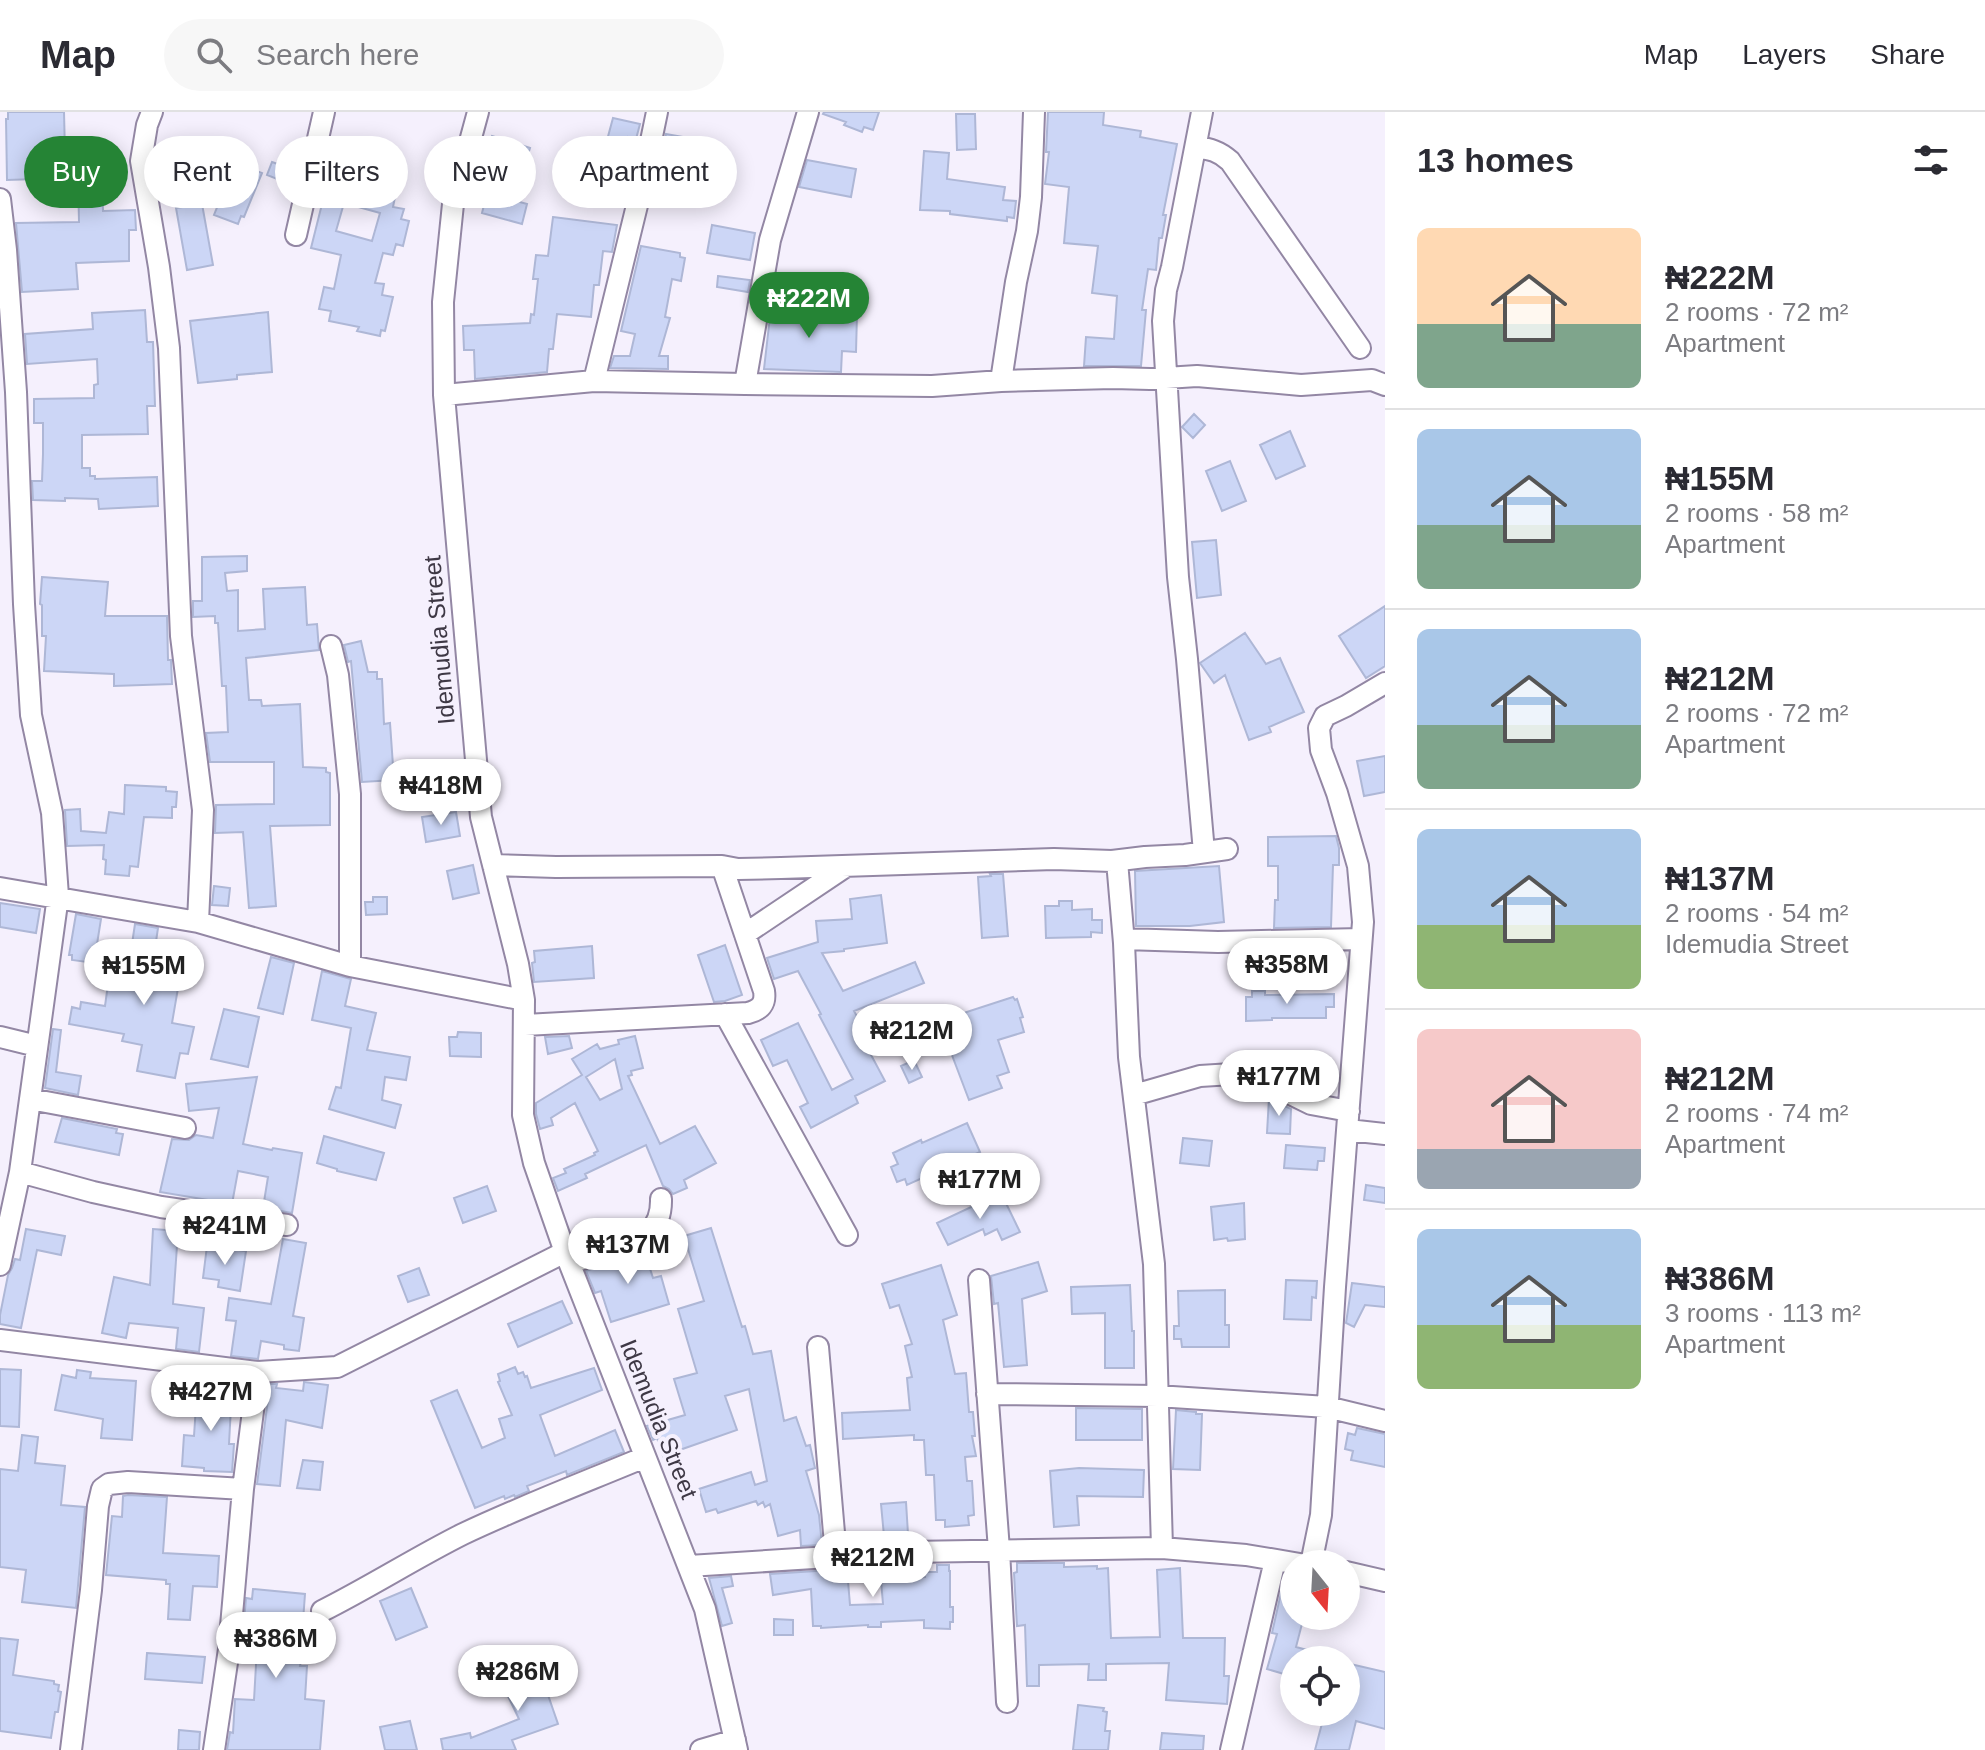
<!DOCTYPE html>
<html lang="en">
<head>
<meta charset="utf-8">
<style>
	:root { --surface:#fff; --page:#f7f7f7; --text:#2b2b33; --muted:#7c7c81; --line:#e1e1e2; --accent:#258435 }
	body { margin:0; font-family:Arial,sans-serif; background:var(--page); color:var(--text); height:100vh; display:flex; flex-direction:column; font-size:30px; white-space:nowrap }
	* { box-sizing:border-box; margin:0 }
	p { font-size:26px; color:var(--muted) }
	.icon { flex:none; width:44px; height:44px; fill:none; stroke:currentColor; stroke-width:2; stroke-linecap:round; stroke-linejoin:round }
	.map { position:relative; flex:1; overflow:hidden }
	.sheet { display:flex; flex-direction:column; background:var(--surface); width:600px }
	.sheet>* { flex:none }
	.top-card { position:absolute; left:24px; top:24px; width:760px; height:72px; display:flex; gap:16px }
	.needle { width:52px; rotate:162deg }
	.controls { position:absolute; left:1280px; top:1438px; display:grid; gap:16px }
	.controls a { display:grid; place-items:center; width:80px; height:80px; border-radius:50%; background:var(--surface); box-shadow:0 4px 20px #0003; font-size:40px }
	.price { position:absolute; translate:-50% -68px; padding:0 18px; border-radius:28px; background:#fff; color:#222; font-size:26px; line-height:52px; filter:drop-shadow(0 2px 4px #0008) }
	.price::after { content:''; position:absolute; left:50%; top:48px; width:24px; height:18px; margin-left:-12px; background:inherit; clip-path:polygon(0 0,100% 0,50% 100%) }
	.price.selected { background:var(--accent); color:#fff }
	ul { padding:0; list-style:none }
	li { display:flex; align-items:center; gap:24px; height:200px; padding:0 32px }
	li+li { border-top:2px solid var(--line) }
	li span { display:grid; place-items:center; flex:none; width:224px; height:160px; border-radius:12px; color:#555 }
	li>.icon { margin-inline-start:auto }
	span .icon { width:96px; height:96px; fill:#fffc; stroke-width:1 }
	li b { font-size:34px }
	h2 { display:flex; justify-content:space-between; align-items:center; height:96px; padding:0 32px; font-size:34px }
	.chip { padding:0 28px; border-radius:36px; background:var(--surface); box-shadow:0 4px 20px #0003; font-size:28px; line-height:72px }
	.chip.selected { background:var(--accent); color:#fff }
	header { display:flex; align-items:center; gap:48px; box-sizing:border-box; height:112px; padding:0 40px; background:var(--surface); border-bottom:2px solid var(--line) }
	header strong { font-size:38px }
	nav { display:flex; gap:44px; margin-inline-start:auto; font-size:28px }
	.search { width:560px; height:72px; background:var(--page); display:flex; align-items:center; gap:20px; box-sizing:border-box; padding:0 28px; border-radius:44px; color:var(--muted); font-size:30px }
	main { display:flex; flex:1; min-height:0 }
	.map>svg:first-child { display:block }
	.building { fill:#ccd6f6; stroke:#aeb7d6; stroke-width:2; fill-rule:evenodd }
	.lines { fill:none; stroke-linecap:round; stroke-linejoin:round }
	.minor-casing { stroke:#9387a4; stroke-width:24 }
	.minor { stroke:#fff; stroke-width:20 }
	.labels { text-anchor:middle; dominant-baseline:central; stroke-width:8; stroke-linejoin:round; paint-order:stroke }
	.street-label { font-size:24px; fill:#3e3845; stroke:#f5f0fd }
</style>
</head>
<body>
<header>
<strong>Map</strong>
<div class="search"><svg class="icon" aria-label="search" viewBox="0 0 24 24"><circle cx="10" cy="10" r="6"/><path d="M15 15l6 6"/></svg>Search here</div>
<nav><a>Map</a><a>Layers</a><a>Share</a></nav>
</header>
<main>
<div class="map">
<svg width="1385" height="1638" viewBox="0 0 1385 1638">
	<rect width="100%" height="100%" fill="#f5f0fd"/>
	<!-- building -->
	<path class="building" d="M8 0H64L65 41 68 40V66L7 68 6 7H8Z
		M824 0H879L873 18 864 15 862 20 844 13 846 10 823 2Z
		M1048 0H1104L1103 13 1141 19 1140 25 1177 32 1163 103H1166L1162 126H1159L1156 158 1148 157 1142 198H1146L1141 254H1084L1086 225 1114 227 1117 184 1092 181 1098 134 1064 131 1069 75 1045 72 1049 40H1046Z
		M956 2H975L976 37 957 38Z
		M613 6 640 12 636 27 628 25 617 69 603 65 601 70 587 67 588 62 562 55 567 34 603 43Z
		M666 22 689 26 687 40 673 38 667 63 682 66 677 90 653 84Z
		M492 24 530 36 523 59 485 47Z
		M924 39 949 41 947 67 1005 75 1003 88 1016 89 1014 106 1007 105V109L950 102V99L920 98Z
		M807 48 856 57 851 85 799 75Z
		M272 50 292 57 287 71 267 63Z
		M235 51 262 61 244 105 241 104 238 112 214 103Z
		M102 61 103 99 135 98 136 118H129V149L76 151 78 177 22 180 16 111 79 110 78 62Z
		M329 64 396 80 393 95 404 97 401 107 409 109 403 134 396 132 393 143 383 141 375 171 384 172 382 183 393 185 385 219 381 218 380 224 357 219 359 215 329 209 331 199 319 197 324 175 334 177 341 143 311 136ZM344 91 380 101 372 129 336 119Z
		M487 81 527 92 522 112 482 101Z
		M202 92 213 153 187 158 176 96Z
		M553 105 617 113 612 140 603 139 599 173H594L591 205 557 202 553 237H549L547 260 475 267 474 238H464L463 214 530 211 531 202 534 203 538 167H533L536 143 548 144Z
		M712 113 755 121 750 148 707 141Z
		M641 134 680 141V145L685 146 681 169 672 167 665 205 670 206 659 244H668V257L610 256 614 244H630L635 222 621 219Z
		M718 164 750 168 748 180 717 175Z
		M771 196 823 199V202H857L856 240 842 239 841 260 764 257Z
		M145 198 147 230H153L155 294H147L148 322 82 323V356H90V364H95V367L157 365 158 394 99 397 98 387 65 386V389L33 388 32 369H42L43 342V311H34V287L94 286V273L98 272 97 247 27 252 25 222 93 217 92 201Z
		M268 200 272 260 237 263V267L198 271 190 209Z
		M1194 302 1205 313 1193 326 1182 315Z
		M1290 319 1305 354 1276 367 1260 333Z
		M1230 349 1246 389 1222 399 1206 359Z
		M1216 428 1221 483 1197 486 1192 430Z
		M247 444V459L225 461 227 479 238 478V519L265 517 263 477 305 475 307 513 317 512 319 538 246 546 249 588H261L262 594 300 592 303 655 326 656V660L330 661V713L270 714 276 794 249 796 243 720 215 721 216 693 274 692V650H210L206 621 228 620 226 574H222L218 511H215V504L193 505V489H202V445Z
		M42 465 108 470 105 504H167L168 548H171L172 572 114 574V562L44 559 46 524H42V493L40 492Z
		M1385 494V554L1366 566 1339 524Z
		M1245 521 1266 552 1280 546 1304 600 1269 615 1271 620 1249 628 1225 563 1214 571 1200 551Z
		M361 529 368 560H377V567H382L384 612 390 611 394 668 362 670 351 549 348 550 344 533Z
		M1385 644V680L1364 684 1357 649Z
		M125 673 166 675V679L177 680 176 695H172V706L144 705 138 755 130 754 129 764 105 762 106 748 103 747 104 733 67 734 65 698 80 697 81 719 106 721 109 700 124 702Z
		M456 700 460 724 426 730 422 705Z
		M1336 724 1339 736V753H1333L1331 815 1274 816 1275 788H1278V754H1268V725Z
		M473 753 479 781 453 787 447 759Z
		M1219 754 1224 810 1190 814H1136L1135 759Z
		M990 762H1003L1008 824 982 826 978 765 991 764Z
		M214 774 230 776 228 794 212 793Z
		M881 783 887 831 844 837V839L822 841 843 879 915 850 924 871 854 899 859 908 854 911 885 969 855 984 858 991 811 1016 800 995 808 991 787 948 773 954 761 928 798 911 832 978 853 967 819 903 821 902 798 859 774 867 767 846 818 830 816 809 852 807 850 787Z
		M373 785H387V802L366 803 365 790H373Z
		M1059 789H1072V798L1092 797V808H1102V821L1091 820V825L1046 826 1045 794H1059Z
		M0 791 40 797 36 821 0 815Z
		M76 802 101 807 94 851 72 848V843H69Z
		M135 812 158 816 154 843 183 847 172 911 194 915 188 942 180 941 175 966 137 959 142 933 122 929 124 922 69 912 72 895 80 897 81 890 105 894 108 872 116 873 117 864 127 865Z
		M725 833 742 883 725 889 714 890 698 843Z
		M592 834 594 866 534 870 532 851 535 850 534 839Z
		M271 845 294 851 283 902 258 896Z
		M322 859 351 867 345 894 376 901 367 938 410 945 406 968 385 965 382 988 401 993 395 1016 329 997 336 975 341 976 351 916 312 908Z
		M1252 879H1265V883L1334 882V895H1326V906H1272V908L1246 909V885H1252Z
		M1013 885 1015 888 1017 887 1023 905 1020 906 1024 920 998 928 1009 960 997 964 1002 976 969 988 939 909Z
		M224 897 259 905 248 955 211 947Z
		M53 917 61 918 56 960 81 964 78 983 45 976Z
		M458 920 481 921V945L450 944 449 925H457Z
		M569 924 572 936 548 942 545 925Z
		M635 924 643 956 631 959 632 963 628 964 660 1032 695 1014 716 1051 684 1068 687 1076 673 1082 669 1077 663 1074 646 1033 585 1062 587 1066 558 1079 553 1066 566 1061 564 1057 595 1043 594 1041 598 1039 575 991 551 1006 553 1013 540 1017 536 1002V991L582 963 572 947 597 932 600 937 619 932 618 928ZM615 947 622 977 600 988 586 965Z
		M914 948 922 965 909 971 901 954Z
		M257 965 243 1032 272 1038 273 1036 302 1041 292 1101 263 1096 268 1065 238 1059 232 1092 160 1080 172 1027 189 1028 196 1023 213 1026 219 996 189 999 186 972Z
		M1269 986 1291 997 1290 1022 1267 1021Z
		M62 1006 117 1017 116 1021 123 1022 119 1043 55 1030Z
		M967 1011 980 1040 907 1073 905 1067 897 1070 891 1055 898 1052 893 1041 921 1028 922 1031Z
		M324 1024 384 1041 376 1068 337 1059V1057L317 1051Z
		M1183 1026 1212 1029 1209 1054 1180 1051Z
		M1286 1033 1325 1036 1324 1049H1318L1317 1058 1284 1056Z
		M1366 1073 1385 1076V1091L1364 1088Z
		M487 1074 496 1099 463 1111 454 1086Z
		M1001 1081 1020 1120 1002 1128 997 1117 985 1123 983 1117 948 1133 937 1111Z
		M1244 1091 1245 1127 1228 1129 1227 1126 1214 1128 1211 1095Z
		M711 1116 731 1180 742 1215 745 1214 753 1242 771 1239 784 1309 796 1305 806 1334 810 1333 815 1356 806 1359 819 1403 822 1433 801 1434 800 1418 778 1424 770 1392 765 1395 763 1390 758 1393 756 1389 718 1401 716 1397 706 1400 699 1377 751 1360 755 1373 767 1369 749 1277 725 1284 737 1318 674 1340 678 1353 667 1356 657 1326 653 1328 647 1314 685 1303 674 1267 697 1261 678 1197 704 1189 684 1124Z
		M26 1117 65 1124 61 1143 37 1138 21 1216 0 1212V1203L8 1163 12 1156 15 1147 20 1148Z
		M153 1117 178 1119 173 1192 204 1196 199 1240 176 1237 178 1216 129 1211 126 1226 102 1221 114 1165 150 1173Z
		M283 1127 306 1131 293 1204 304 1206 299 1239 284 1237V1233L261 1229 258 1247 231 1244 236 1209 226 1208 229 1186 271 1192Z
		M207 1134 246 1139 240 1179 218 1175 219 1168 203 1166Z
		M644 1138 653 1166 661 1164 669 1192 611 1210 601 1179 595 1181 586 1159Z
		M1038 1150 1047 1179 1022 1187 1027 1253 1004 1255 998 1191 994 1192 991 1164Z
		M941 1153 957 1203 943 1208 955 1262 966 1261 969 1300H973L975 1324H972L976 1344 965 1345 967 1369H972L974 1403 968 1404 969 1413 945 1415V1408H936L934 1363H926L924 1328H914V1323L843 1327 842 1301 910 1298 907 1266 912 1265 905 1234 912 1232 899 1193 890 1196 882 1172Z
		M419 1156 429 1183 408 1190 398 1164Z
		M1286 1168 1317 1169 1316 1186 1312 1185 1311 1208 1284 1207Z
		M1352 1171 1385 1175V1195L1365 1193 1354 1215 1346 1211Z
		M1130 1173 1132 1219H1134V1256H1105V1201L1072 1202 1071 1175Z
		M1225 1178V1213H1229V1235H1182L1181 1227H1174V1214H1179L1178 1179Z
		M562 1189 572 1211 518 1235 508 1212Z
		M515 1255 518 1262 523 1260 525 1265 527 1264 531 1276 594 1256 602 1278 540 1303 555 1344 615 1318 624 1340 567 1363 566 1359 527 1374 529 1379 515 1385 514 1383 505 1387 504 1384 475 1396 431 1289 457 1278 482 1336 505 1326 499 1307 512 1303 498 1270 500 1269 498 1262Z
		M0 1257 21 1258 19 1315 0 1314Z
		M77 1258 91 1260 90 1266 136 1269 132 1328 101 1326 103 1307 55 1298 62 1263 76 1266Z
		M304 1270 328 1273 322 1316 286 1308 280 1374 257 1372 270 1272H277L276 1276 303 1279Z
		M209 1275 232 1276 229 1332H234L232 1360 204 1359V1356L182 1354 184 1323 194 1324 197 1279 209 1280Z
		M1076 1296 1142 1297V1328H1076Z
		M1176 1298 1196 1300V1302H1202L1200 1358 1173 1357Z
		M1357 1316 1385 1322V1355L1351 1348 1353 1339 1345 1337 1348 1321 1355 1323Z
		M22 1323 38 1325 35 1351 65 1354 61 1393 85 1395 76 1496 22 1490 26 1458 0 1455V1357L18 1359Z
		M303 1348 323 1350 320 1378 297 1376Z
		M1079 1356 1144 1358 1143 1385 1077 1384 1079 1413 1054 1415 1050 1359Z
		M128 1383 167 1385 163 1441 219 1444 217 1475 193 1474 190 1508 168 1507 170 1472H166V1468L106 1463 112 1404 122 1405 123 1384Z
		M906 1390 908 1422 884 1424 881 1392Z
		M1017 1451H1064V1455L1097 1454V1457L1108 1456 1111 1526 1160 1525 1157 1458 1180 1456 1183 1526H1225L1224 1564H1229L1227 1592 1166 1588 1169 1551 1106 1552V1568H1088L1089 1552 1039 1553V1574H1027L1025 1513 1017 1514 1014 1461 1017 1460Z
		M937 1453H949V1459H950V1495H953V1510H950V1517L924 1516V1508L881 1510V1515H868V1513L821 1516V1514H813L811 1477 773 1483 770 1462 847 1457 850 1493 883 1492 881 1468 925 1465V1460H937Z
		M1285 1463 1294 1464V1504H1304L1296 1535 1330 1544 1329 1548H1294V1565L1267 1557 1277 1522 1272 1521Z
		M731 1464 733 1474 722 1476 732 1511 722 1514 709 1466Z
		M411 1476 427 1515 396 1528 380 1489Z
		M253 1477 305 1482 303 1509 298 1508 294 1549H301L300 1554H307L305 1587 324 1589 320 1638H227L230 1620 233 1621 235 1587 254 1588 257 1535 242 1534 246 1486 252 1487Z
		M774 1507 793 1508V1523H774Z
		M0 1526 18 1528 13 1563 54 1569V1572L59 1573 58 1579 61 1580 58 1600H55L51 1626 0 1619Z
		M147 1541 205 1545 202 1571 145 1567Z
		M1346 1551 1385 1560V1617L1356 1609 1349 1638H1315L1325 1600H1346Z
		M563 1553 570 1571 547 1580 558 1612 512 1628 516 1638H443L441 1627 470 1621 471 1626 519 1607 503 1574 535 1559 538 1563Z
		M1078 1593 1104 1596 1103 1599 1107 1600 1105 1619H1110L1108 1638H1073Z
		M410 1609 417 1638H385L380 1615Z
		M179 1618 200 1620 199 1638H178Z
		M1162 1621 1204 1624 1203 1638H1160Z"/>
	<g class="lines">
		<!-- minor casing -->
		<g class="minor-casing">
			<path id="minor" d="M152 0 147 13 141 49 159 155 169 236 181 524 203 698 198 810
				M478 0 453 92 443 190 444 283 481 705 518 852 524 888 523 1003 534 1051 565 1140 705 1497 737 1638
				M1202 0 1172 155 1166 178 1163 209 1178 465 1187 547 1204 740
				M1196 35C1210 37 1219 39 1230 49L1360 236
				M0 87 6 138 16 280 24 492 31 603 52 701 58 784 20 1060 0 1153
				M296 123 324 0
				M594 269 745 272 770 128 808 0
				M1001 269 1016 170 1027 119 1031 85 1034 0
				M745 272 932 274 1001 269 1113 266 1150 267 1197 264 1301 273 1372 268 1385 273
				M444 283 594 269 641 77 657 0
				M1117 749 1124 831 1129 945 1154 1152 1162 1436
				M493 753 556 755 722 754
				M0 776 198 810 350 854V682L338 563 331 534
				M745 822 845 755
				M1124 827 1218 830 1361 827
				M350 854 524 888
				M725 902 847 1123
				M525 913 748 901C760 898 766 892 764 879L722 754 738 757 781 756 1054 747 1112 749 1145 745 1185 743 1227 737
				M0 925 37 934
				M1134 983 1200 964 1232 962 1258 966 1311 992 1349 999
				M30 987 185 1016
				M1348 1018 1385 1022
				M20 1060 93 1080 161 1095 287 1113
				M570 1152C582 1147 594 1142 606 1138 635 1128 662 1125 661 1087
				M979 1168 999 1438 1007 1590
				M0 1228 258 1260 337 1255 565 1140
				M818 1235 836 1444
				M987 1282 1157 1284 1327 1295 1385 1309
				M1311 1452 1321 1403 1335 1175 1363 810 1358 754 1337 681 1321 638 1319 616 1325 604 1346 594 1385 571
				M689 1454 909 1440 1162 1436 1246 1443 1300 1452
				M1346 1460 1385 1469
				M322 1499C370 1475 415 1446 463 1422 522 1394 585 1370 645 1345
				M71 1638 91 1478 98 1394 102 1377 109 1372 128 1370 243 1377
				M214 1638 229 1537 243 1377 258 1260
				M701 1638 735 1628
				M1231 1638 1275 1448"/>
		</g>
		<!-- minor -->
		<use href="#minor" class="minor"/>
	</g>
	<g class="labels">
		<!-- street labels -->
		<g class="street-label">
			<text transform="translate(439 528) rotate(-95)">Idemudia Street</text>
			<text transform="translate(659 1307) rotate(68)">Idemudia Street</text>
		</g>
	</g>
</svg>
<div class="controls">
<a><svg class="needle" viewBox="-14 -14 28 28"><path d="M0-13l5 13h-10z" fill="#e53935"/><path d="M0 13l5-13h-10z" fill="#7c7c81"/></svg></a>
<a><svg class="icon" aria-label="locate" viewBox="0 0 24 24"><circle cx="12" cy="12" r="6"/><path d="M12 2v4M12 18v4M2 12h4M18 12h4"/></svg></a>
</div>
<b class="price selected" style="left:809px;top:228px">₦222M</b>
<b class="price" style="left:441px;top:715px">₦418M</b>
<b class="price" style="left:1287px;top:894px">₦358M</b>
<b class="price" style="left:144px;top:895px">₦155M</b>
<b class="price" style="left:912px;top:960px">₦212M</b>
<b class="price" style="left:1279px;top:1006px">₦177M</b>
<b class="price" style="left:980px;top:1109px">₦177M</b>
<b class="price" style="left:225px;top:1155px">₦241M</b>
<b class="price" style="left:628px;top:1174px">₦137M</b>
<b class="price" style="left:211px;top:1321px">₦427M</b>
<b class="price" style="left:873px;top:1487px">₦212M</b>
<b class="price" style="left:276px;top:1568px">₦386M</b>
<b class="price" style="left:518px;top:1601px">₦286M</b>
<div class="top-card">
<a class="chip selected">Buy</a>
<a class="chip">Rent</a>
<a class="chip">Filters</a>
<a class="chip">New</a>
<a class="chip">Apartment</a>
</div>
</div>
<section class="sheet">
<h2>13 homes<svg class="icon" aria-label="filters" viewBox="0 0 24 24"><path d="M4 7h16M4 17h16"/><circle cx="9" cy="7" r="2"/><circle cx="15" cy="17" r="2"/></svg></h2>
<ul>
<li><span style="background:linear-gradient(#ffd9b3 60%,#7fa58c 0)"><svg class="icon" aria-label="home" viewBox="0 0 24 24"><path d="M3 11l9-7 9 7M6 9v11h12V9"/></svg></span><div><b>₦222M</b><p>2 rooms · 72 m²</p><p>Apartment</p></div></li>
<li><span style="background:linear-gradient(#a9c7e8 60%,#7fa58c 0)"><svg class="icon" aria-label="home" viewBox="0 0 24 24"><path d="M3 11l9-7 9 7M6 9v11h12V9"/></svg></span><div><b>₦155M</b><p>2 rooms · 58 m²</p><p>Apartment</p></div></li>
<li><span style="background:linear-gradient(#a9c7e8 60%,#7fa58c 0)"><svg class="icon" aria-label="home" viewBox="0 0 24 24"><path d="M3 11l9-7 9 7M6 9v11h12V9"/></svg></span><div><b>₦212M</b><p>2 rooms · 72 m²</p><p>Apartment</p></div></li>
<li><span style="background:linear-gradient(#a9c7e8 60%,#8fb573 0)"><svg class="icon" aria-label="home" viewBox="0 0 24 24"><path d="M3 11l9-7 9 7M6 9v11h12V9"/></svg></span><div><b>₦137M</b><p>2 rooms · 54 m²</p><p>Idemudia Street</p></div></li>
<li><span style="background:linear-gradient(#f6c9c9 75%,#9aa5b1 0)"><svg class="icon" aria-label="home" viewBox="0 0 24 24"><path d="M3 11l9-7 9 7M6 9v11h12V9"/></svg></span><div><b>₦212M</b><p>2 rooms · 74 m²</p><p>Apartment</p></div></li>
<li><span style="background:linear-gradient(#a9c7e8 60%,#8fb573 0)"><svg class="icon" aria-label="home" viewBox="0 0 24 24"><path d="M3 11l9-7 9 7M6 9v11h12V9"/></svg></span><div><b>₦386M</b><p>3 rooms · 113 m²</p><p>Apartment</p></div></li>
</ul>
</section>
</main>
</body>
</html>
